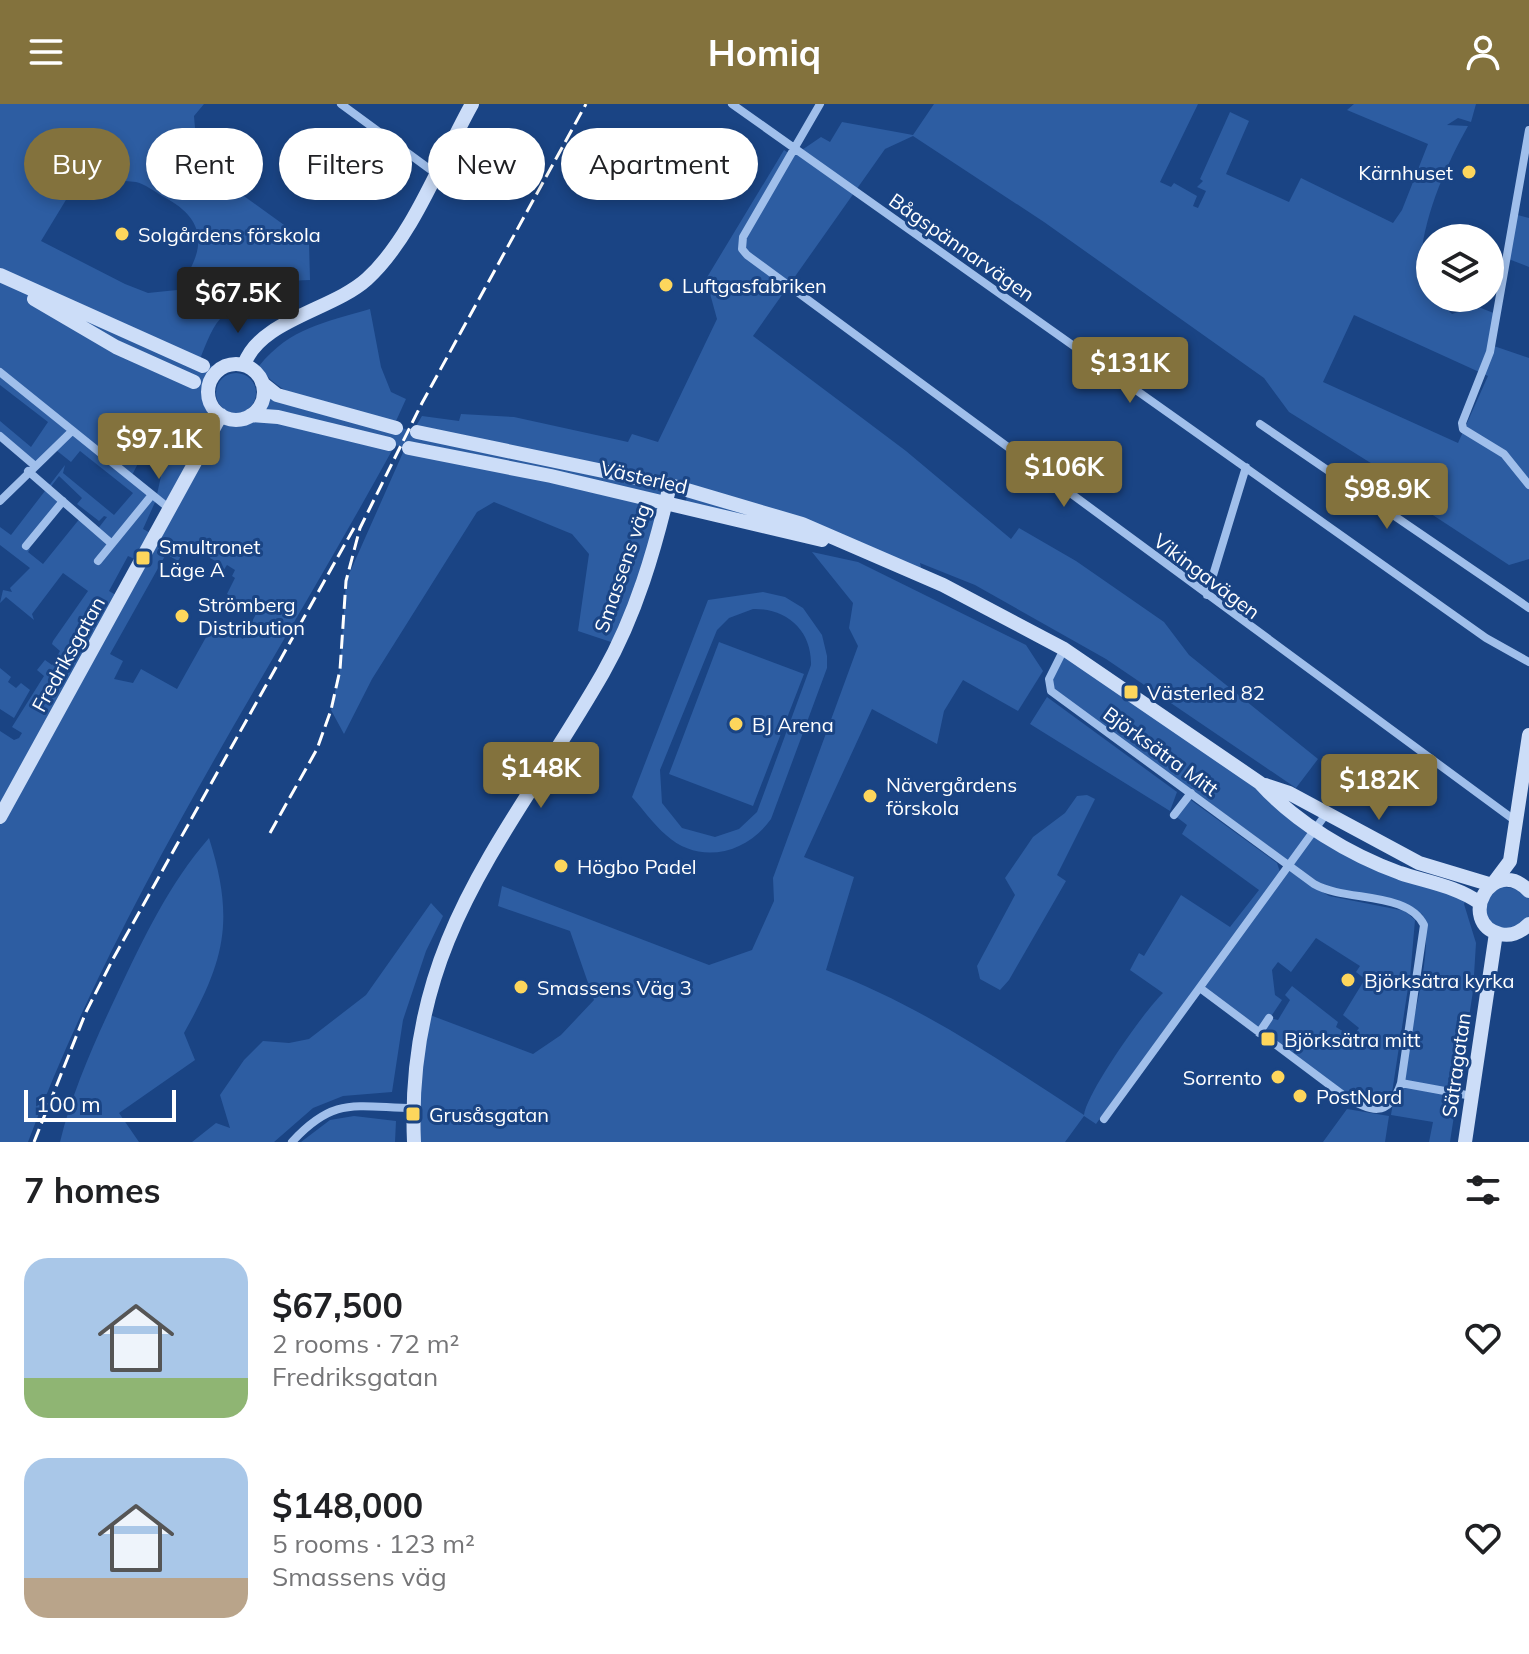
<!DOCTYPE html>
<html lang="en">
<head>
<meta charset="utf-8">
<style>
	:root { --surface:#fff; --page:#f6f6f6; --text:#202124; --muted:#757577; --accent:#83723d }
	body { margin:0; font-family:Mulish,sans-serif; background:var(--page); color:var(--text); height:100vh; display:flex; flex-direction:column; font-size:30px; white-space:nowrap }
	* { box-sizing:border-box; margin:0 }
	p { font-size:26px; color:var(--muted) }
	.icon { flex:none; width:44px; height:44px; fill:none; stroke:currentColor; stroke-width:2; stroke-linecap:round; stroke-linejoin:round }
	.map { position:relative; height:1038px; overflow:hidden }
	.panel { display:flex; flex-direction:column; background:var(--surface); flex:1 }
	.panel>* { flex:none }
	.hud { position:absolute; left:24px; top:24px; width:800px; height:72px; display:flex; gap:16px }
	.fabs { position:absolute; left:1416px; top:120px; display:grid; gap:16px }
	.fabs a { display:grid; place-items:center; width:88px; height:88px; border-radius:50%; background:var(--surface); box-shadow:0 4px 12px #0003; font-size:40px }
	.scale { position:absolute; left:24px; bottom:20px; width:152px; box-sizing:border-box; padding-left:8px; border:4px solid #fff; border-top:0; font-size:22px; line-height:28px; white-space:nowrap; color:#fff; -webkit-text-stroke:6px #1a4484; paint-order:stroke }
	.price { position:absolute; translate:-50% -68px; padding:0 18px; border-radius:8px; background:var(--accent); color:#fff; font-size:26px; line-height:52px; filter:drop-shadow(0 2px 4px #0008) }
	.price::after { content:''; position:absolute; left:50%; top:48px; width:24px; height:18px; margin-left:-12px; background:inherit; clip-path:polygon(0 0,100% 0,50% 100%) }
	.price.current { background:#222; color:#fff }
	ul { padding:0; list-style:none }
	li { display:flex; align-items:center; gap:24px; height:200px; padding:0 24px }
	li span { display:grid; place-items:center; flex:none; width:224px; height:160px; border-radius:24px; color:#555 }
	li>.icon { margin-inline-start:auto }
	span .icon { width:96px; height:96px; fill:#fffc; stroke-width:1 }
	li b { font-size:34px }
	h2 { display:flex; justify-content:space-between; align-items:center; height:96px; padding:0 24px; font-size:34px }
	.pill { padding:0 28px; border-radius:36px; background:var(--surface); box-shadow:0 4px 12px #0003; font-size:28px; line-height:72px }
	.pill.current { background:var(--accent); color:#fff }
	header { display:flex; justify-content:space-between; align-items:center; height:104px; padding:0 24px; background:var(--accent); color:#fff; font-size:36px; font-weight:700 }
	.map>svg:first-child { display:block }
	.green { fill:#2d5da2; fill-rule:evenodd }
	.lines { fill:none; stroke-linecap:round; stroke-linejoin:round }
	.street { stroke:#a0bfeb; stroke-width:8 }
	.secondary { stroke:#ccddf8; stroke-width:14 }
	.rail { stroke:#fff; stroke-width:3; stroke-dasharray:14 6; stroke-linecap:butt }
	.poi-dot { fill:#fdd65c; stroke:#1a4484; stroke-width:3 }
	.labels { text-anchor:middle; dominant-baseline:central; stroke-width:6; stroke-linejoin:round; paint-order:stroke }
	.poi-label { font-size:20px; fill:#fff; stroke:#1a4484; text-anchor:start }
	.street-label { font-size:20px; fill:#fff; stroke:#1a4484 }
</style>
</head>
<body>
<header><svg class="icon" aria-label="menu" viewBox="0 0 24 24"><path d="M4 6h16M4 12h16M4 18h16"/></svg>Homiq<svg class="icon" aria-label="person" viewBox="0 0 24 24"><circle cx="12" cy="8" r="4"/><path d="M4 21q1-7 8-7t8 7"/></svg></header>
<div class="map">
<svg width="1529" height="1038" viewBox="0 0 1529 1038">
	<rect width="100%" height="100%" fill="#1a4484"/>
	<!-- green -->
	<path class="green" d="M0 0H204L194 12 198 59 309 139 310 176C278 176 242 190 220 215 210 226 204 246 198 260L222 263C207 275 204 290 215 306L181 375 221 311C242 321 260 309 263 287L413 327 422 312 459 317 461 310 514 313 628 338 632 330 658 338 717 215 706 175 784 46 793 52 821 33 830 38 842 18 913 31 934 0H1198L1160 78 1171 83 1174 79 1197 92 1193 102 1198 104 1206 87 1197 83 1203 77 1200 75 1230 8 1249 17 1226 70 1289 98 1301 74 1393 119 1402 106 1428 40 1347 6 1354 0H1476L1471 18 1458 14 1447 21 1468 22C1443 67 1418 124 1420 178L1430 189V194H1435L1452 210 1476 202 1496 210 1491 241 1529 254V455L1509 461 1384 379 1374 361 1289 308 1264 274 1044 118 913 32 885 45 753 232 906 347 1011 435 1019 424 1076 457 1164 518 1189 551 1318 655 1296 684 1106 555 975 481 920 459 923 472 869 449 684 403 689 386 671 381 617 540 578 527 589 450 572 430 494 398 477 408 372 575 344 630 331 606 340 566 346 477 405 344 395 341C268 573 121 789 28 1038H0V627L14 636 19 634 22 629 12 623 44 572 37 566 45 556 52 561 60 547 52 540 53 537 88 487 63 469 32 510 34 516 6 493 0 499 3 486 12 488 10 484 30 464 0 441V423L11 431 65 361 63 369 114 411 133 389 80 347 71 358 56 346 34 361 0 329V317L31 343 48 318 0 281ZM91 77C105 77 122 76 136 78 145 80 155 88 164 93 211 118 204 149 177 186L148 189 125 180 41 137 75 81ZM1354 211 1488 272 1458 339 1323 278ZM148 340 161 346 155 360 163 363 156 395 130 375ZM59 372 82 394 77 400 99 417 104 412 107 413 97 426 81 413 43 460 28 448 30 445 27 442 63 397 49 385ZM156 396 170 405 160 434 143 425ZM189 438 214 446 210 454 219 459 216 463 223 467 227 461 235 466 232 472 235 474 227 490 257 508 243 535 214 519 177 585 141 565 133 579 114 575 123 557 110 550 166 450 178 457ZM128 452 141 458 121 494 109 487Z
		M1514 110 1529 114V163L1506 154Z
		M370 205 381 263 391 288 406 295 396 317C351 306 286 303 259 262 291 223 324 219 370 205Z
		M216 289a20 20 0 1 1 40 0a20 20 0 1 1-40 0Z
		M812 448 858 458 1026 541 1043 567 1018 607 963 576 944 607 937 640 872 605 804 753 854 773 826 866C920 901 1001 957 1084 1011 1087 988 1145 906 1163 889L1130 866 1139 849 1144 852 1181 791 1230 823 1259 786 1182 730 1187 721 1174 711 1188 694 1277 759 1280 768 1096 1020 1084 1012 1065 1038H421L419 978 430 911 533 950 561 931 594 896 570 827 498 802 502 782 709 861 752 846 774 797 773 774 858 542 849 524 853 499Z
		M763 488 785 493 803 504 822 531 827 552V564L771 715C747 749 700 762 666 731 653 720 643 705 632 693L708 496ZM753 505C787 504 812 527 811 561L757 708 739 725 715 733 682 724 662 699 660 666 717 526 729 514Z
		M719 538 804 570 753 702 669 670Z
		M1064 545 1336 738 1469 791 1464 800 1476 839 1473 887 1450 1038H1429L1433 1018 1391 1011C1398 968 1439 844 1422 810L1411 804 1333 789 1048 581Z
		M0 564 11 573 8 578 16 584 21 579 30 586 14 614 0 605Z
		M1047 593 1177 688 1170 707 1030 620Z
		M1087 691 1095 695 1057 771 1066 777 1009 876 1000 886 980 875 977 862 1015 791 1005 774 1033 733 1065 709 1077 692Z
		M209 734C235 816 225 856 184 929L195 956 119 1009 139 1038H60C73 985 95 937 118 888 144 833 169 780 209 734Z
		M1286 765 1329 792 1405 807 1415 816 1410 874 1398 875 1409 877 1390 1002 1359 1000 1200 884ZM1316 834 1360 862 1356 868 1365 875 1343 911 1359 924 1352 933 1336 923 1338 918 1292 882 1285 891 1290 896 1278 916 1270 914 1282 896 1275 891 1272 866 1278 858 1291 868Z
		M1492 781 1529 787V820L1515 830 1483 818Z
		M431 799 443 812 426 847 403 916 392 988 343 992 313 1004 274 1038H192L216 1019 230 1024 220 991 244 956 263 937 289 939 309 935 366 891Z
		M1347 1005 1389 1012 1385 1038H1323Z
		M354 1012 396 1017 395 1038H301L330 1016Z"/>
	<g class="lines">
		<!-- street -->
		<path class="street" d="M341 0 435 69
			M732 0 1486 534 1529 558
			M820 0 743 133 742 145 747 151 1517 718
			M1529 26 1490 248 1462 319 1463 325 1504 350 1529 381
			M0 268 170 405
			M1260 320 1529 504
			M0 332 34 361
			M28 367 112 440
			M0 397 72 327
			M26 442 63 397
			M98 457 151 392
			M1207 491 1246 363
			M1064 545 1049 575 1051 587 1314 780C1345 798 1408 787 1424 821L1401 979C1389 1015 1370 1008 1343 991L1200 884
			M1174 711 1191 689
			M1259 929 1269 914
			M1401 979 1472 992
			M1104 1015 1326 710
			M292 1038C334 992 355 1003 413 1004"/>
		<!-- secondary -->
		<path class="secondary" d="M0 171 203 262
			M34 195 116 243 194 278
			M208 288a28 28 0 1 1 56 0a28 28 0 1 1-56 0Z
			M244 261C259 216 333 206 367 175 413 133 441 55 472 0
			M262 279 277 291 396 324
			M251 311 278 313 389 340
			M417 328 670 381 802 420 943 481 1064 545 1260 679C1295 718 1350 751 1400 769 1427 778 1456 782 1480 799
			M409 344 551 372 822 436
			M1265 681 1289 689 1419 759 1492 781 1510 757 1529 631
			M0 713 221 311
			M1529 787C1492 749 1456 819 1500 830 1512 833 1521 828 1529 820
			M414 1038C405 835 509 733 603 569 636 511 655 445 670 381
			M1465 1038 1496 829"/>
		<!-- rail -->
		<path class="rail" d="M270 729 317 645 331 606 340 566 346 477 360 424 422 299 586 0
			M34 1038 86 908 113 855 354 424"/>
	</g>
	<!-- markers -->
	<g class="poi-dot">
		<circle cx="1469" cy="68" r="8"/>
		<circle cx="122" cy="130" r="8"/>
		<circle cx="666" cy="181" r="8"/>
		<rect x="135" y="446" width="16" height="16" rx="4"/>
		<circle cx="182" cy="512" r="8"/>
		<rect x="1123" y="580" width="16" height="16" rx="4"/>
		<circle cx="736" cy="620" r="8"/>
		<circle cx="870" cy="692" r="8"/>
		<circle cx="561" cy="762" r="8"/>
		<circle cx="1348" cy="876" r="8"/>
		<circle cx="521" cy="883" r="8"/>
		<rect x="1260" y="927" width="16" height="16" rx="4"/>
		<circle cx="1278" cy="973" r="8"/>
		<circle cx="1300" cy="992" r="8"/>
		<rect x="405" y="1002" width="16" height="16" rx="4"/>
	</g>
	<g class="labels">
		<!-- poi labels -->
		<g class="poi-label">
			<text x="1453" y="68" text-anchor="end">Kärnhuset</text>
			<text x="138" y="130">Solgårdens förskola</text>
			<text x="682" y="181">Luftgasfabriken</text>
			<text x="159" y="442">Smultronet<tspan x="159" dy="23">Läge A</tspan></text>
			<text x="198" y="500">Strömberg<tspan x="198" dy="23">Distribution</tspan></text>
			<text x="1147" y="588">Västerled 82</text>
			<text x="752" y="620">BJ Arena</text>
			<text x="886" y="680">Nävergårdens<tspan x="886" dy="23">förskola</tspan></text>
			<text x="577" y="762">Högbo Padel</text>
			<text x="1364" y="876">Björksätra kyrka</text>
			<text x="537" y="883">Smassens Väg 3</text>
			<text x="1284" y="935">Björksätra mitt</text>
			<text x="1262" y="973" text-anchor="end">Sorrento</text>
			<text x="1316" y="992">PostNord</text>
			<text x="429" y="1010">Grusåsgatan</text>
		</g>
		<!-- street labels -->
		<g class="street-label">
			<text transform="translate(962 143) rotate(35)">Bågspännarvägen</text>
			<text transform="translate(644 373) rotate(13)">Västerled</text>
			<text transform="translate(622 464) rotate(-71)">Smassens väg</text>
			<text transform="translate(1207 472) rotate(37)">Vikingavägen</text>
			<text transform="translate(68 550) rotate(-61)">Fredriksgatan</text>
			<text transform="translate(1161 647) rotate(36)">Björksätra Mitt</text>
			<text transform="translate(1456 961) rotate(-82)">Sätragatan</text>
		</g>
	</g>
</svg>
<div class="fabs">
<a><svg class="icon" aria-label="layers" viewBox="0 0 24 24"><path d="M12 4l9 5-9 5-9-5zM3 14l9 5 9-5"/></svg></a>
</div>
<div class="scale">100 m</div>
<b class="price current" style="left:238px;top:231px">$67.5K</b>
<b class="price" style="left:1130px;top:301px">$131K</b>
<b class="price" style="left:159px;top:377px">$97.1K</b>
<b class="price" style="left:1064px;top:405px">$106K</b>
<b class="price" style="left:1387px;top:427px">$98.9K</b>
<b class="price" style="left:541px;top:706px">$148K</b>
<b class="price" style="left:1379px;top:718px">$182K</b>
<div class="hud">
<a class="pill current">Buy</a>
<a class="pill">Rent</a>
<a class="pill">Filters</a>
<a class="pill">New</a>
<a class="pill">Apartment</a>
</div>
</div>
<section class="panel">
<h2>7 homes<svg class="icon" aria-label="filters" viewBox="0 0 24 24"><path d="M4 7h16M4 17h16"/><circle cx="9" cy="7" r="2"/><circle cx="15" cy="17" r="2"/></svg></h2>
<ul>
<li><span style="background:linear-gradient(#a9c7e8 75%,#8fb573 0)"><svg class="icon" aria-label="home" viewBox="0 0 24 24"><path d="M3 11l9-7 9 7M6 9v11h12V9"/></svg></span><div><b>$67,500</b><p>2 rooms · 72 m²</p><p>Fredriksgatan</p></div><svg class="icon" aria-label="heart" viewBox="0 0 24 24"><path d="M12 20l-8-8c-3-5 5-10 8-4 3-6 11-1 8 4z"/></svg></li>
<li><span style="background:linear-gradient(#a9c7e8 75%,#b9a48a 0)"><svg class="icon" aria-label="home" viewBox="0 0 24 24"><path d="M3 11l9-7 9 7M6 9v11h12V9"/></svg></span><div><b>$148,000</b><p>5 rooms · 123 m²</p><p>Smassens väg</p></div><svg class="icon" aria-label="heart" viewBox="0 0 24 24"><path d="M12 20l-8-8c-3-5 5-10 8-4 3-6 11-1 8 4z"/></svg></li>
</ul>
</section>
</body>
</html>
